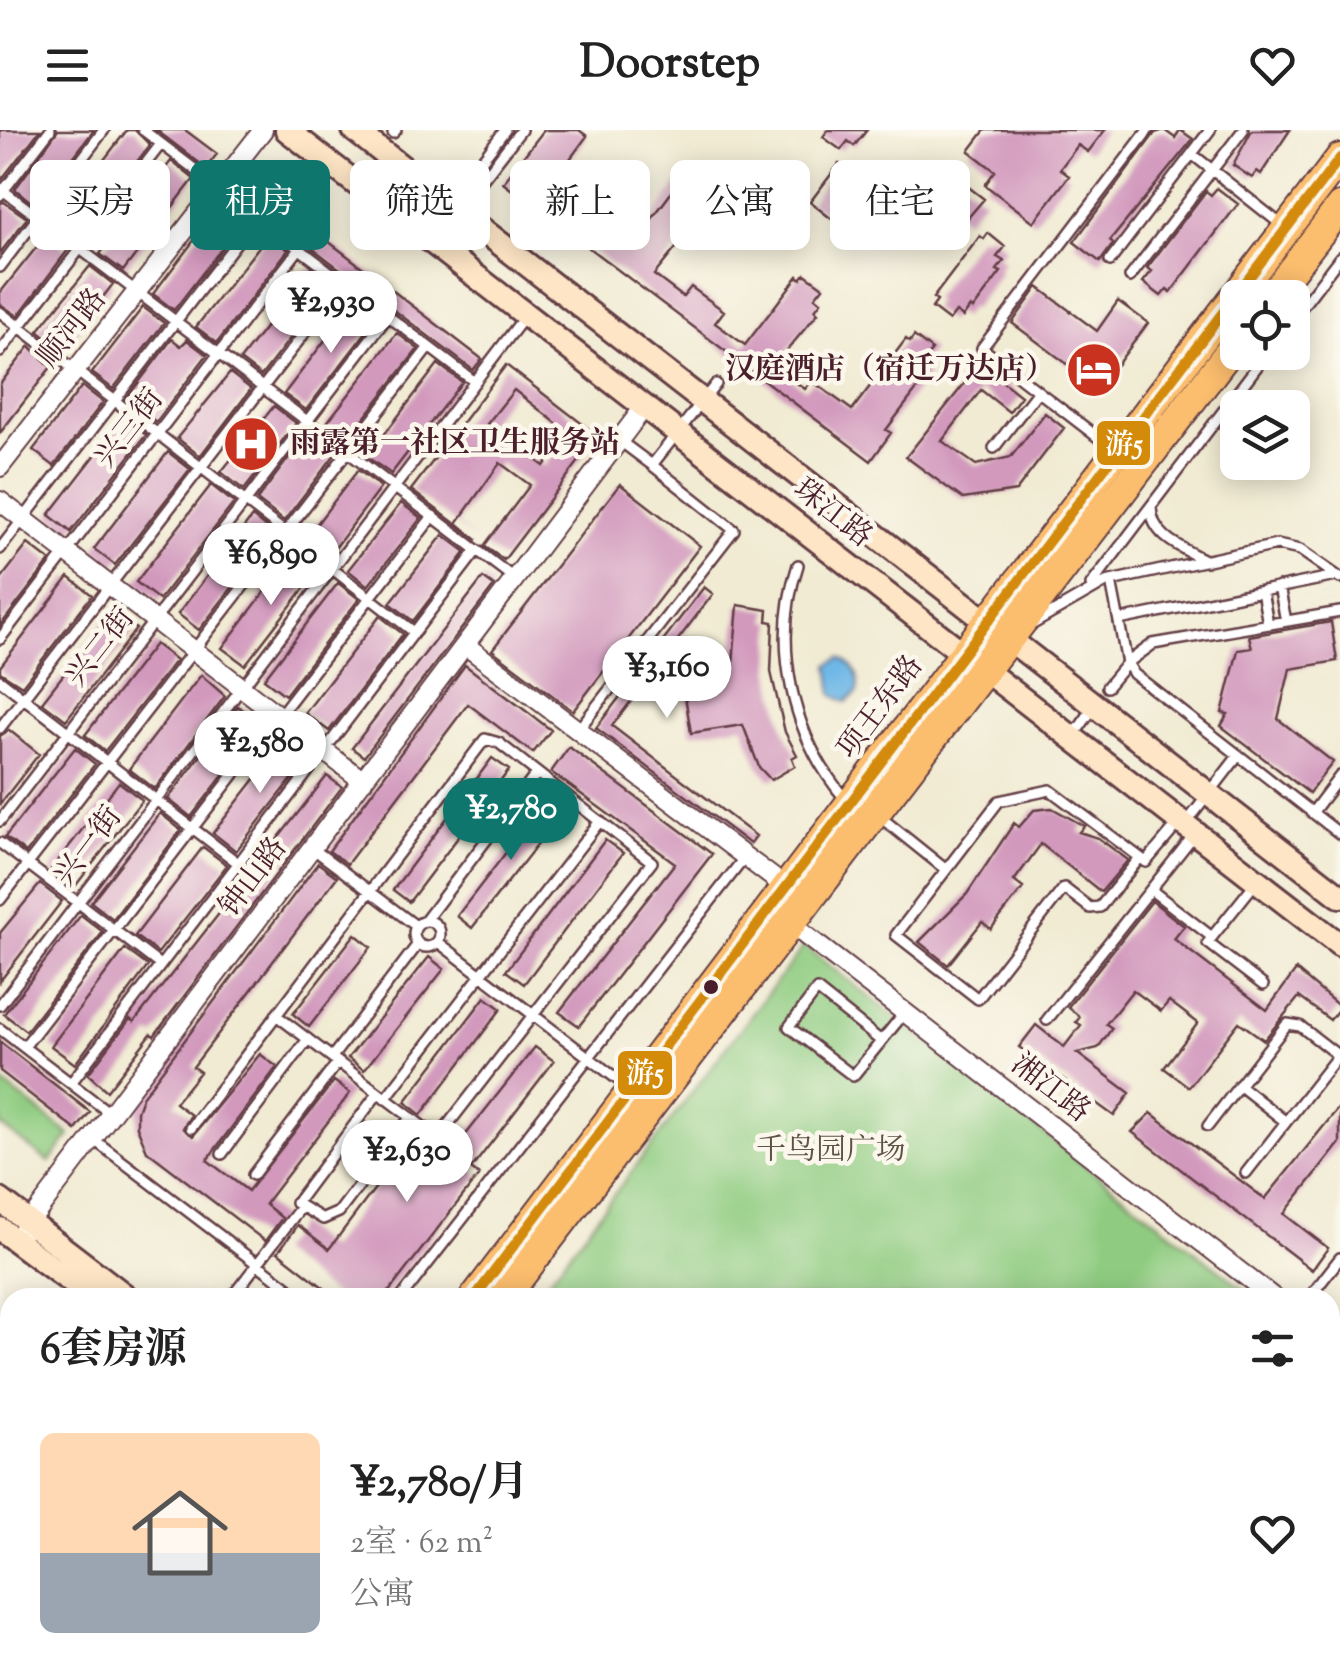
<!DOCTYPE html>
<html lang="zh">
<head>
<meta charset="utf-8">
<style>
	:root { --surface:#fff; --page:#f2f2f2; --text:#222; --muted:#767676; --accent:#0f766e }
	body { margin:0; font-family:"Sorts Mill Goudy","Noto Serif SC",serif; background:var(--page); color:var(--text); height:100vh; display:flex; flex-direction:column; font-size:38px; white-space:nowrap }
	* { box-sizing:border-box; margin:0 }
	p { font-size:32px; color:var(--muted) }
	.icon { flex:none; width:55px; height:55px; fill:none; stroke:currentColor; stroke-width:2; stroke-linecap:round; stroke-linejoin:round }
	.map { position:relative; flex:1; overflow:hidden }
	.drawer { position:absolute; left:0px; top:1158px; width:1340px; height:392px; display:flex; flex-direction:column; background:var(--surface); border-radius:30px 30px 0 0; box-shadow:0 5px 25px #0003 }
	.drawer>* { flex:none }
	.top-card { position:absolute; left:30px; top:30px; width:1280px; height:90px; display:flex; gap:20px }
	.controls { position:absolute; left:1220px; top:150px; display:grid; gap:20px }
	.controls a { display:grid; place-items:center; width:90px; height:90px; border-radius:15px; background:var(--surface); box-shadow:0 5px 25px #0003; font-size:50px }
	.price { position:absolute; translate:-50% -85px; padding:0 22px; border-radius:35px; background:#fff; color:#222; font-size:32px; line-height:65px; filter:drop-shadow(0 2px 5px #0008) }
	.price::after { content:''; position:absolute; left:50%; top:60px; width:30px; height:22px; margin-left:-15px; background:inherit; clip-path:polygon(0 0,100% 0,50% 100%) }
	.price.selected { background:var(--accent); color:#fff }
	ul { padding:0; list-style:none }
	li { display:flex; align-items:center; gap:30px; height:250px; padding:0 40px }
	li span { display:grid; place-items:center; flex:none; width:280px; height:200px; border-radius:15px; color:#555 }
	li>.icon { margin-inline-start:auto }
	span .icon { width:120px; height:120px; fill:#fffc; stroke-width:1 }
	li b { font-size:42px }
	h2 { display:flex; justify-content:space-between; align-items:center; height:120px; padding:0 40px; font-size:42px }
	.pill { padding:0 35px; border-radius:15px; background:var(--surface); box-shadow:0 5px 25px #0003; font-size:35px; line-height:90px }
	.pill.selected { background:var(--accent); color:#fff }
	header { display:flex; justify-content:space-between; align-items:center; height:130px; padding:0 40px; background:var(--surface); font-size:45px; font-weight:800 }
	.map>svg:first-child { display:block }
	.green { fill:#8fcc81; stroke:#6c7656; stroke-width:2.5 }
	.water { fill:#6eb7e6; stroke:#5c6b88; stroke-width:2.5 }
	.building { fill:#d299bd; fill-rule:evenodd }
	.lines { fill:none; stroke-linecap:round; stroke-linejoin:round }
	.lane-casing { stroke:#633e44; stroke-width:14 }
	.street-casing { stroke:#633e44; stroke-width:22 }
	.secondary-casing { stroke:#633e44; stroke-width:28 }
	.primary-casing { stroke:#633e44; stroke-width:32 }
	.lane { stroke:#fff; stroke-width:9 }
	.street { stroke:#fff; stroke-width:18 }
	.secondary { stroke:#fde5c5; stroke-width:22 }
	.primary { stroke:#fbbd6e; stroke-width:28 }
	.bus-1-casing { stroke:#fbf7ec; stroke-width:18 }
	.bus-1 { stroke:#d48b09; stroke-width:10 }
	.bus-dot { fill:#4a1f2b; stroke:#fbf7ec; stroke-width:4 }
	.labels { text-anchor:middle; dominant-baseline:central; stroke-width:9; stroke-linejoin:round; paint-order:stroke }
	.street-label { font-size:30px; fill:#4a1f2b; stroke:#fbf7ec }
	.poi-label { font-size:30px; font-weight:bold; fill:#4a1f2b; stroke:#fbf7ec; text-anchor:end }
	.park-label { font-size:30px; fill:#5f5345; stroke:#fbf7ec }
	.line-badge { stroke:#fbf7ec; stroke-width:4 }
	.badge-label { font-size:28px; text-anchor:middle; font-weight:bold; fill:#fff }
</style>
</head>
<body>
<header><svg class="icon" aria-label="menu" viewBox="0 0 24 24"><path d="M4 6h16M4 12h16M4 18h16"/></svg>Doorstep<svg class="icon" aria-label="heart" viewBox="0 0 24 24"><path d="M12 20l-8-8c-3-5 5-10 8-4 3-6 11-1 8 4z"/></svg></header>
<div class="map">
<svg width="1340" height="1548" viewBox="0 0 1340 1548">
	<rect width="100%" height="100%" fill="#fbf7ec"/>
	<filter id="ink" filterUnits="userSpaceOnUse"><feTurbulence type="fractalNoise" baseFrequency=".01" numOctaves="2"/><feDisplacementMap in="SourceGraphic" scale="20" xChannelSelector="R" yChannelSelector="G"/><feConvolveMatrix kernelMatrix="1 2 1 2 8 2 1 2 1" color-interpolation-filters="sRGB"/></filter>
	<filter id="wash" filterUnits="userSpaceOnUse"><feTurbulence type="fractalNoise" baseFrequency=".0048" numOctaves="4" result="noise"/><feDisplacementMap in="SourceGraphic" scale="40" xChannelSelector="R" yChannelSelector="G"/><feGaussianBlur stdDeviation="2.25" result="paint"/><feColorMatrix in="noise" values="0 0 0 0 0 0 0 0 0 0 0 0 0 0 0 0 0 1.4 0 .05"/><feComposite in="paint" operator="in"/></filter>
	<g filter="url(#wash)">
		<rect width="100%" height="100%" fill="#f1ebd3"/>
		<!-- green -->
		<path class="green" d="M804 816 1254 1167 535 1168Z
			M0 951 70 1005 49 1032 0 995Z
			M1330 1227 1340 1235V1548H712L701 1540H1330Z
			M0 1314 10 1322V1430L0 1443Z"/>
		<!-- water -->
		<path class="water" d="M840 528C854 534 861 547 858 562L846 572 833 565 829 535Z"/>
		<g id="blocks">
			<!-- building -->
			<path class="building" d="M0 0H40L1 50H0Z
				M58 0H94L36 76 15 59Z
				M127 0H135L150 15 78 107 57 91Z
				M156 0H185L217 24 206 38Z
				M544 0H579L587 6 548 59 586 87 591 81 634 113 682 48 686 51 690 46 708 59 700 69 706 74 700 82 703 85 654 145 683 167 691 157 724 181 715 193 745 215 798 146 801 149 805 144 823 157 815 167 821 172 815 180 818 183 774 236 805 259 812 251 852 280 906 209 910 212 914 206 932 220 924 230 930 234 924 243 927 246 886 300 891 303 871 331 503 53Z
				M828 0H867L854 16 848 11 841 20 823 7Z
				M985 0H1105L1088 22 1078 15 1060 39 1069 46 1034 92 985 55 995 41 969 21Z
				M1164 0 1175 8 1180 0 1193 9 1110 111 1113 114 1100 132 1074 112 1155 3Z
				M1252 0H1290L1261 44 1257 41 1252 48 1233 35Z
				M171 31 194 49 123 141 100 124Z
				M839 34 880 66 847 101 810 72Z
				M944 38 984 69 966 90 927 60Z
				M243 46 482 229 473 240 233 58Z
				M1217 58 1238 74 1171 162 1167 159 1161 166 1143 152 1152 141 1147 138 1206 61 1211 65Z
				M224 71 245 88 174 180 153 164Z
				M4 72 27 88 0 123V73Z
				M988 103 1005 117 997 127 1004 131 997 140 1001 142 973 179 970 177 963 187 956 182 949 191 932 178 937 171 933 168 980 106 984 109Z
				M47 104 68 120 18 186 0 174V163Z
				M268 105 288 120 217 213 196 197Z
				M90 136 113 154 62 220 38 201Z
				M311 138 332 154 261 246 240 230Z
				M1038 157 1097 201 1118 171 1148 193 1102 255H1082L1078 242 1012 193Z
				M355 171 377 188 306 280 284 264Z
				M143 177 164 193 113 259 92 243Z
				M397 203 418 219 346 311 325 295Z
				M172 209 181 216 187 210 207 225 156 292 126 269Z
				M30 216 51 237 0 303V254Z
				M438 234 462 252 391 344 367 327Z
				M980 234 1021 266 1009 282 981 260 942 311 976 335 1011 327 1045 283 1064 298 1016 361 963 369 906 327Z
				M506 235 598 306 504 430 484 416 530 355 500 333 457 393 477 410 411 360ZM514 260 569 303 544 336 487 294Z
				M230 243 251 259 200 326 177 308Z
				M82 256 103 272 54 336 33 320Z
				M274 276 296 293 244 360 221 342Z
				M124 288 146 305 71 402 49 385Z
				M316 308 336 323 284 391 257 370 303 309 310 315Z
				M168 322 190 339 115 435 94 419Z
				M358 340 381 357 329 426 306 408Z
				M620 354 700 416 573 581 492 520Z
				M211 355 234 373 159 470 136 452Z
				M401 373 421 388 368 456 348 440Z
				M252 387 274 404 199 500 178 484Z
				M443 405 466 422 413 491 390 473Z
				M28 414 50 431 0 496V450Z
				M296 421 319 439 245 535 222 518Z
				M69 447 92 465 22 556 0 542V537Z
				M483 448 494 456 364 627 352 618Z
				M338 453 359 469 285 565 264 549Z
				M704 457 713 464 612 596 756 706 750 714 596 598Z
				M738 475 768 480 767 491 773 492 771 542 785 602 797 625 792 628 795 636 771 650 759 637 743 595 691 603 681 541 733 533Z
				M113 481 136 499 66 590 42 572Z
				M380 486 403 504 329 601 305 583Z
				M1331 492 1337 531 1290 539 1278 589 1333 632 1309 663 1221 596 1228 584 1222 583 1238 520 1252 518 1249 506Z
				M155 514 176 530 105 621 85 605Z
				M465 535 551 600 533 623 468 574 347 734 329 721Z
				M201 545 225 566 155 659 129 639Z
				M238 576 262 595 191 687 168 669Z
				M9 600 39 624 0 674V606Z
				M284 612 307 630 236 721 213 703Z
				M569 617 712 724 579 896 559 882 675 733 551 642Z
				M75 618 95 634 26 723 5 707Z
				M492 628 509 640 409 772 393 760Z
				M327 646 342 657 154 906 151 904 107 961 88 944 130 889 134 892Z
				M119 652 142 670 73 759 50 741Z
				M548 668 564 680 472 798 457 786Z
				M1052 678 1084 696 1079 702 1098 708 1128 730 1101 762 1041 714 1014 751 1023 758 991 799 982 792 948 835 919 812 967 764 1014 693 1019 697 1034 680Z
				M160 683 181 700 113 789 91 772Z
				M605 710 623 723 524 854 506 841Z
				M203 717 227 735 158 823 135 806Z
				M318 733 337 747 193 937 200 942 175 973 191 985 183 998 193 1006 260 924 277 937 207 1030 248 1061 334 951 350 963 265 1074 282 1088 265 1111 147 1021 137 997V981L142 967Z
				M40 754 62 771 0 851V803Z
				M1152 771 1184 796 1174 809 1267 880 1296 840 1340 877 1330 890 1299 867 1264 910 1239 892 1189 957 1164 938 1198 893 1169 871 1161 881 1133 860 1106 894 1112 898 1098 918 1077 923 1130 963 1114 986 1019 917 1036 895 1064 917 1081 895 1076 892 1080 887 1068 877Z
				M81 785 103 802 26 901 4 884Z
				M355 804 371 817 309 897 293 884Z
				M125 819 148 836 75 934 51 916Z
				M429 827 444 839 364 940 348 928Z
				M485 867 501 879 421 985 405 972Z
				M0 912 90 982 76 1000 0 941Z
				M535 917 554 931 471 1039 479 1045 384 1168H337L278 1122 298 1095 329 1119 407 1016 438 1040Z
				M1340 976V1013L1284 1084 1328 1118 1312 1140 1132 1002 1151 983 1265 1069Z"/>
		</g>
	</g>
	<g filter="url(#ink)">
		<use href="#blocks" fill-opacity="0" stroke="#633e44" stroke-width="2.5"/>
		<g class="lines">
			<!-- lane casing -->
			<g class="lane-casing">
				<path id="lane" d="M143 0 475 252
					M393 3 396 0
					M1192 24 1278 92
					M0 58 515 449
					M0 65 50 0
					M449 73 505 0
					M459 80 521 0
					M1110 131 1210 0
					M0 137 104 0
					M1130 147 1243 0
					M0 182 414 502
					M1292 190 1340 127
					M0 222 161 14
					M620 311 652 335
					M994 318 1038 261
					M1113 319 982 218 1148 0
					M1151 377C1151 407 1183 418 1206 431
					M0 419 257 86
					M798 435C771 515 792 608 847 671
					M1111 451 1127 533 1134 544 1340 704
					M1091 455 1268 222
					M1279 457 1286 491
					M1262 461 1268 494
					M1119 490 1336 446
					M1033 494 1106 452 1277 415 1300 420 1340 448
					M0 509 299 119
					M0 550 238 733
					M1107 557 1127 533 1153 514 1340 482
					M0 598 344 152
					M578 600 734 400 652 335 716 254
					M1074 605 1094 577
					M1312 683 1340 646
					M879 686 945 739
					M0 691 388 186
					M1187 692 1238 626
					M0 713 160 835
					M312 718 416 796
					M1139 729 1100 777 1090 778 1064 758 978 869 896 805 999 671 1050 660 1146 732 1179 693
					M1151 760 1212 807 1208 813 1263 855
					M0 770 429 217
					M414 804a13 13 0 1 1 26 0a13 13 0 1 1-26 0Z
					M425 791 537 643
					M1212 807 1256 752
					M438 812 630 959
					M0 875 525 186
					M1047 890 1194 705
					M0 899 111 984
					M881 911 817 860 789 897 853 946 905 882
					M24 917 433 386
					M332 927 418 814
					M71 953 477 420
					M1239 955 1286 992
					M378 963 296 1073 323 1089 339 1082 410 988
					M385 969 600 691
					M1208 996 1287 894 1300 896 1340 927
					M191 998 485 609 499 613 652 732 443 1001 426 999 276 885
					M93 1009 302 1168
					M222 1024 308 909
					M1246 1043 1340 923
					M253 1045 338 932
					M231 1168 301 1077
					M401 1168 745 727
					M1309 1168 1340 1128
					M0 1206 10 1214
					M0 1517 10 1524
					M30 1540 41 1548
					M379 1540 389 1548
					M455 1540 465 1548
					M78 1548 84 1540
					M157 1548 163 1540
					M358 1548 366 1540"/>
			</g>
			<!-- street casing -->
			<g class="street-casing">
				<path id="street" d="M0 337 263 0
					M0 371 363 651
					M465 515 784 756
					M792 795 1274 1168
					M22 1102 645 276
					M1330 1211 1340 1218"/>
			</g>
			<!-- secondary casing -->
			<g class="secondary-casing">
				<path id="secondary" d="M287 0 1340 815
					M354 0 1340 766
					M0 1070 128 1168
					M0 1099 93 1168
					M594 1540 604 1548
					M629 1540 640 1548"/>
			</g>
			<!-- primary casing -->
			<g class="primary-casing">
				<path id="primary" d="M1270 168 1340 77
					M474 1168 1340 28
					M504 1168 1238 210
					M184 1548 190 1540
					M213 1548 219 1540"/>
			</g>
			<!-- lane -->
			<use href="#lane" class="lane"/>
			<!-- street -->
			<use href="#street" class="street"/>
			<!-- secondary -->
			<use href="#secondary" class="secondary"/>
			<!-- primary -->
			<use href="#primary" class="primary"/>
			<!-- bus-1 casing -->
			<g class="bus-1-casing">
				<path id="bus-1" d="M474 1168 1340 28"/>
			</g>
			<!-- bus-1 -->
			<use href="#bus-1" class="bus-1"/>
		</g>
	</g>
	<!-- icons -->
	<defs>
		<g id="hotel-disc" transform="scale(2.875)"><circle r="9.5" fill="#c8321e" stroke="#fbf7ec"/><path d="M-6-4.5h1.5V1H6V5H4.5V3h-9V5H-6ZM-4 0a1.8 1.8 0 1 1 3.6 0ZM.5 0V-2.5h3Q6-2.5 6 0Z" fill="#fff"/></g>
		<g id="hospital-disc" transform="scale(2.875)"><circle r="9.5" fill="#c8321e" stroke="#fbf7ec"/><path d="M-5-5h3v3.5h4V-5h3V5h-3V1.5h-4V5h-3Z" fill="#fff"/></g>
	</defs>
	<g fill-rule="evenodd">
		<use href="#hotel-disc" x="1094" y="240"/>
		<use href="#hospital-disc" x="251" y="314"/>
	</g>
	<!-- markers -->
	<circle class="bus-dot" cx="711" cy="857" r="9"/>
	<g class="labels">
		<!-- street labels -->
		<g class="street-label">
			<text transform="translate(73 199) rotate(-52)">顺河路</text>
			<text transform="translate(130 299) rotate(-52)">兴三街</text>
			<text transform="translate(832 384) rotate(38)">珠江路</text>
			<text transform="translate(101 518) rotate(-52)">兴二街</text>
			<text transform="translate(881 578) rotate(-53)">项王东路</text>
			<text transform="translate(89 717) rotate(-53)">兴一街</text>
			<text transform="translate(254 748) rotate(-53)">钟山路</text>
			<text transform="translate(1050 959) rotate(38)">湘江路</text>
		</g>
		<!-- poi labels -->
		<g class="poi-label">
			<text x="1055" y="240">汉庭酒店（宿迁万达店）</text>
			<text x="290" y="314" text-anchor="start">雨露第一社区卫生服务站</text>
		</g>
		<!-- park labels -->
		<g class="park-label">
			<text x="831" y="1021">千鸟园广场</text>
		</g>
	</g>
	<g class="line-badge">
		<rect x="1095" y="289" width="57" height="48" rx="10" fill="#d48b09"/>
		<rect x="616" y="919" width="58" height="48" rx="10" fill="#d48b09"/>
	</g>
	<g class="badge-label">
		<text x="1124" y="323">游5</text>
		<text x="645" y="952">游5</text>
	</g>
</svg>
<div class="controls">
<a><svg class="icon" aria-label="locate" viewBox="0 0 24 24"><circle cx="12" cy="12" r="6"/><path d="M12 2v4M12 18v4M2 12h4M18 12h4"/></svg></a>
<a><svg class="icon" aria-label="layers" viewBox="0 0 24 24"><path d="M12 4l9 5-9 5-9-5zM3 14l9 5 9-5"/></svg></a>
</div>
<b class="price" style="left:331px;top:226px">¥2,930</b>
<b class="price" style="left:271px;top:478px">¥6,890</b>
<b class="price" style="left:667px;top:591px">¥3,160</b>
<b class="price" style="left:260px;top:666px">¥2,580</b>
<b class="price selected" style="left:511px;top:733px">¥2,780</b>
<b class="price" style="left:407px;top:1075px">¥2,630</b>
<div class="top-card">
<a class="pill">买房</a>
<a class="pill selected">租房</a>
<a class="pill">筛选</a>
<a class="pill">新上</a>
<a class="pill">公寓</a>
<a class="pill">住宅</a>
</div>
<section class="drawer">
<h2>6套房源<svg class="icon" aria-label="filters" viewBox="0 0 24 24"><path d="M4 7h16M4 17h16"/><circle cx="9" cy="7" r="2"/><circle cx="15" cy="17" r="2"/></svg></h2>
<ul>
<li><span style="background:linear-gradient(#ffd9b3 60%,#9aa5b1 0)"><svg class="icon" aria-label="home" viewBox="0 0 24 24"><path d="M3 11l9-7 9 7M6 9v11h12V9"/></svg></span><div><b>¥2,780/月</b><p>2室 · 62 m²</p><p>公寓</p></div><svg class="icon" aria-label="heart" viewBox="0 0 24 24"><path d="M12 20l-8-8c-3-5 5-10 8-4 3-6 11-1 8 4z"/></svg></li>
</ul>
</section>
</div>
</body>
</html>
